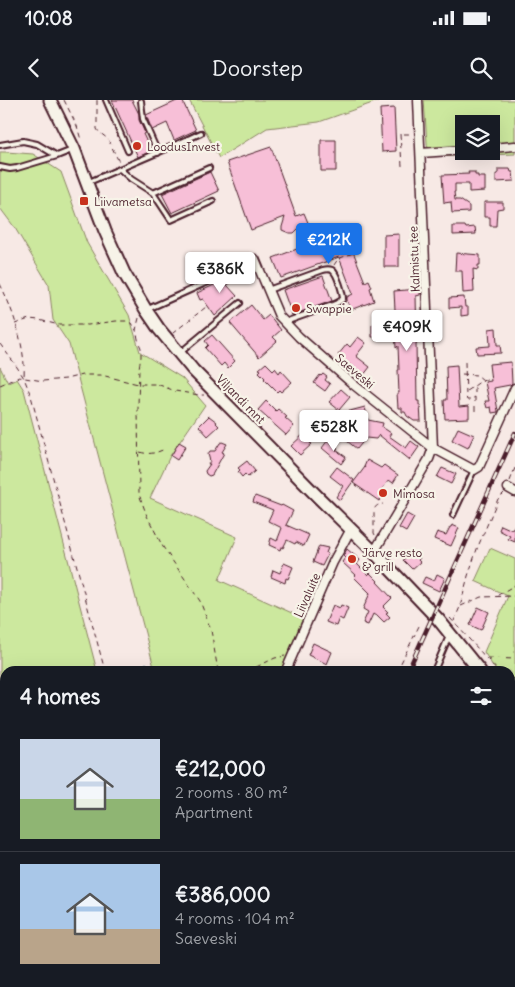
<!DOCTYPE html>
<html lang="en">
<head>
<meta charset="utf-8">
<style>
	:root { --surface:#171b24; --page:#20242c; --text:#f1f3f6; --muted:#9ea1a6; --line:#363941; --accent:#1a73e8 }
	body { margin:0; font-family:Delius,sans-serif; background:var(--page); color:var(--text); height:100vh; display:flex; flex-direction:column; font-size:19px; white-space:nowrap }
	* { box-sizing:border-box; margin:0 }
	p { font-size:16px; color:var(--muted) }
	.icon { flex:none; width:28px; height:28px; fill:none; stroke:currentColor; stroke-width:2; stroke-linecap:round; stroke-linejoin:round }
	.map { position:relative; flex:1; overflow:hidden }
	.side { position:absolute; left:0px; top:566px; width:515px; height:321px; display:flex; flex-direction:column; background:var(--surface); border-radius:15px 15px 0 0; box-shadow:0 5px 20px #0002 }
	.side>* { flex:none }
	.fabs { position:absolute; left:455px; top:15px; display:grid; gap:10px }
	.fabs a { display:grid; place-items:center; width:45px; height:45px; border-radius:0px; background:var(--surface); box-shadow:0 5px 20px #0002; font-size:25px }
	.price { position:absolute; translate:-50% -42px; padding:0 11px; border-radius:5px; background:#fff; color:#222; font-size:16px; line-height:32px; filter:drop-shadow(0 1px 2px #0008) }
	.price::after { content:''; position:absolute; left:50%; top:30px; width:15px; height:11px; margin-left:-8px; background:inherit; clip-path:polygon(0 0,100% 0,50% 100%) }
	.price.current { background:var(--accent); color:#fff }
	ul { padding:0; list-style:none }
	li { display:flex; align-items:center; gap:15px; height:125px; padding:0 20px }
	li+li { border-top:1px solid var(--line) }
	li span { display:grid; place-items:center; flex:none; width:140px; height:100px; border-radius:0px; color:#555 }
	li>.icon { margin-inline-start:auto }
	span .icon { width:60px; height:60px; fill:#fffc; stroke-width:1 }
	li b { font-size:21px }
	h2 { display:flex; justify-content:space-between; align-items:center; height:60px; padding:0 20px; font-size:21px }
	.status { display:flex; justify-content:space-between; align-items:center; height:35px; padding:0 25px; background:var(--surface); direction:ltr }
	.status svg { height:14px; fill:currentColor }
	header { display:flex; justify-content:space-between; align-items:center; height:65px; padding:0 20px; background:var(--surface); font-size:22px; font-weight:600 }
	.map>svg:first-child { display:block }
	.green { fill:#cce89e; stroke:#8b8464; fill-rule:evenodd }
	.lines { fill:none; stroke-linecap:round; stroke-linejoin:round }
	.stream { stroke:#709099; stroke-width:2.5 }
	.building { fill:#f7bfd7; stroke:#4a1f2b }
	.lane-casing { stroke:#4a1f2b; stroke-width:8 }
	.street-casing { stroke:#4a1f2b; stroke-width:11 }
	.secondary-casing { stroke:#4a1f2b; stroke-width:15 }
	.highway-casing { stroke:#4a1f2b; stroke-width:18 }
	.path { stroke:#4a1f2b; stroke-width:1; stroke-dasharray:5 4; stroke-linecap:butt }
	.lane { stroke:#f7f3e8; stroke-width:4 }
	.street { stroke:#f7f3e8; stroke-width:8 }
	.secondary { stroke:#f7f3e8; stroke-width:11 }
	.highway { stroke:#f7f3e8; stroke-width:14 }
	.rail-casing { stroke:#4a1f2b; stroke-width:4.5 }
	.rail { stroke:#f7f3e8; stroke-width:2.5; stroke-dasharray:8; stroke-linecap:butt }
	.poi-dot { fill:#c8321e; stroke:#f7f3e8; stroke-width:2 }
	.labels { text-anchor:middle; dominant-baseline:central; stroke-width:4.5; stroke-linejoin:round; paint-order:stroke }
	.poi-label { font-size:12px; fill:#4a1f2b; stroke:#f7f3e8; text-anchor:start }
	.street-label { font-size:12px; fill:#4a1f2b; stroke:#f7f3e8 }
</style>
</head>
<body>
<div class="status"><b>10:08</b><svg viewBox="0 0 49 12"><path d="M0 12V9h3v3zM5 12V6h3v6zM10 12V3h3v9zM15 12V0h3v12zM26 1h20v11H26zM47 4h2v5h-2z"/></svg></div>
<header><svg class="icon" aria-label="back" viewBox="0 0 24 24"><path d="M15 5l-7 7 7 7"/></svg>Doorstep<svg class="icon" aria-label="search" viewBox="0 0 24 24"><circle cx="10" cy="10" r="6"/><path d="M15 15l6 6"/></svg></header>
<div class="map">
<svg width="515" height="887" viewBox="0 0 515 887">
	<rect width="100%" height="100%" fill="#f7e9e5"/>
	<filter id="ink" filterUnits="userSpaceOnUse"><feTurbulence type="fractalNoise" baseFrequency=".02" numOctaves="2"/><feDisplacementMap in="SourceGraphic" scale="10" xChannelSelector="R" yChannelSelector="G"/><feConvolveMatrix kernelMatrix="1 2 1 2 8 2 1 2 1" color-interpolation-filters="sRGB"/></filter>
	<g filter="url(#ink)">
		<!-- green -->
		<path class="green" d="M189 0H381L319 22 267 28 219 58Z
			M424 0H515V54L428 57ZM464 24H491V51H464Z
			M0 52H6L33 54 61 72 87 143 129 215 140 252 182 278 205 305 170 356 150 398 237 437 219 480 303 518 283 567V571H155L69 244 53 220 49 185 15 128 0 108Z
			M0 267 8 283 17 279 24 290 97 571H5V882L258 883 256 887H0Z
			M490 448 515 459V600L510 593V571H496L484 552 508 496 475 481Z
			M510 627 515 633V839L510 856Z
			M307 883H502L501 887H311Z"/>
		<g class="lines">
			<!-- stream -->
			<path class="stream" d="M146 564 147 571
				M0 599H5"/>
		</g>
		<!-- building -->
		<path class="building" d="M112 0H132L139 14V20L145 33 143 34 151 51 138 57Z
			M179 0H182L196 30 174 40 167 23 152 30 146 15Z
			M394 8 396 51 382 52 380 9Z
			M321 40H336V71H321Z
			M271 47 296 116 304 113 309 125 298 129 294 133H289L282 130V127L285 117 251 130 227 62Z
			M498 69H510L511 72H513L514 81 496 82V74H498Z
			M210 72 219 91 172 113 162 94Z
			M468 72H475V75H478V77H485V91L469 92V84H455V92H454L455 100H460L469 106V112L452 113 451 102 444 103 442 75 469 74Z
			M484 102H503V108L497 109 496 126H490V117H484Z
			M453 126H465L466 128 475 127 476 134 453 135Z
			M345 131 365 182 369 180 372 187 370 188 374 201 350 210 347 200V197L353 194 339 157 281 178 273 158Z
			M399 134V167H384V135Z
			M456 153 480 155V165H478V170L473 169 474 192 463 193 462 171H455Z
			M238 169 242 176 227 185 237 196 215 216 203 199 200 200 197 193 227 179 226 177Z
			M323 176 332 201 292 215 283 190Z
			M420 189V195L416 196 417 244H416L417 301H419V305H420L421 321H414L407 316 405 312H402V308H398L397 293H399L398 270H399L398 246 396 248 395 229H396L394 191Z
			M464 197 465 207H468V215L461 216V207L449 208V198Z
			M251 205 263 220 269 215 281 230 273 237 277 241 259 257 230 223Z
			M375 222 382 226 383 237H372V225Z
			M496 228 497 245H500L501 253 477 254 476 247 490 246 489 229Z
			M212 235 235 261 228 268 224 263 221 266 205 248 208 245 205 241Z
			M358 237 366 243 356 256 370 267 363 276 338 255 347 244 350 247Z
			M511 262 512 283 510 285 494 288 498 311V312L492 313 491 307 487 308 485 301H489L485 282 491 281 489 264Z
			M266 263 273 270 275 268 279 273 281 270 292 282 281 292 279 290 277 292 264 279 265 278 259 272 261 270 259 269Z
			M457 265 459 307 469 306V318L445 319 444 300H447L446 266Z
			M323 274 327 277 325 280 330 284 325 291 314 283 320 275 321 276Z
			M341 289 350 297 339 310 329 302Z
			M266 301 276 311 278 309 287 317 285 318 294 326 286 335 258 310Z
			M365 307 368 320 383 323 382 327 391 333 389 336 406 348 411 341 419 347 410 360 379 335 376 339 366 338 357 349 342 337 351 326 348 316 349 315 346 312Z
			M209 316 217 322 216 323 219 326 208 336 199 326Z
			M458 328 474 335 468 348 452 340Z
			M305 333 313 340 310 343 312 344 300 355 291 346Z
			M328 340 338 349 336 350 346 357 341 364 322 348Z
			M179 342 186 346 177 360 171 356Z
			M222 342 227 344 222 352 224 353 212 375 209 376 206 374 205 371 210 364H208L210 361 208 354 210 351H215L220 343Z
			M367 360 381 368 384 365 398 375 393 383 389 380 382 389 386 392 379 401 353 383 365 367H364Z
			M247 361 255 371 248 377 245 374 242 377 238 372 240 370 238 368Z
			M337 367 354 380 340 400 336 397 343 386 330 376Z
			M442 368 456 374 451 384 437 377Z
			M255 396 281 406 282 405 293 411 286 425 309 435 304 446 296 442 295 444 287 440 283 448 281 447 280 450 269 445 271 438 277 441 282 428 268 421 273 410 253 402Z
			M407 414 414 418 406 432 399 428Z
			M515 424V442L508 439 510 436 499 430 501 425 512 430Z
			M452 425 459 428 451 446 434 439 437 432 446 435 450 427H451Z
			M319 446 328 448 326 453 328 454 322 466 313 462Z
			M347 449 360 460 357 464 368 475 370 473 378 481 377 482 392 498 383 507 388 512 386 513 390 517 384 522 377 515 376 516 373 514 368 525 363 523 368 512 363 509 370 493 354 477 356 475 342 462 345 458 343 456Z
			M411 453 413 455 416 453 420 458 418 460 420 462 412 469 403 460Z
			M284 463 293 467 288 479 286 478 285 483 271 477 273 470 280 473Z
			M437 474 445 478 439 491 422 483 425 477 434 481Z
			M333 505 340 508 341 505 348 508 343 520 339 518 336 526 326 522Z
			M478 507 489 512 481 530 470 525Z
			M313 543 332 552 327 564 308 555Z"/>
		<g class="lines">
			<!-- lane casing -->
			<g class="lane-casing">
				<path id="lane" d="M106 0 128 51
					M141 1 143 19 158 53
					M0 45 23 41 37 44 57 56
					M0 67 10 69 17 68 57 56 72 50
					M120 69 131 79 153 93 209 68
					M89 82 173 46 201 33
					M153 93 171 120 213 101
					M268 190 323 170C327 169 329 169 332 170 337 173 343 193 343 199L337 203 330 206 285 222
					M148 209 219 177 239 164 255 159
					M181 252 217 222 240 203
					M453 415 474 370
					M434 571 449 536"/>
			</g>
			<!-- street casing -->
			<g class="street-casing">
				<path id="street" d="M491 48 515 46
					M421 53 464 50
					M255 159 279 216 299 237 354 285 433 348 474 370 479 367 515 288
					M508 388 515 392
					M374 452 429 359 433 348 418 0
					M287 571V568L333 462 351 429"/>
			</g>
			<!-- secondary casing -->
			<g class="secondary-casing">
				<path id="secondary" d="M50 0 74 49 105 131 124 173 146 210 159 229 193 270 318 397 372 450 438 519 480 571
					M510 611 515 617"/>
			</g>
			<!-- highway casing -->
			<g class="highway-casing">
				<path id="highway" d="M513 887 515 882"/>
			</g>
			<!-- path -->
			<path class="path" d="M64 0 77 26 81 40
				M97 0V29L99 32 108 39 119 62
				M402 66 400 34H412
				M334 165 338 159 358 151
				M0 184C13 209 26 249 24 277
				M139 218 136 230 139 243 141 248V257L139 268 138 307 139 394 147 416 163 447 200 501 211 530 218 571
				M15 224 29 219 39 220 59 225H88L116 221H126L132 223 136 230
				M173 233 206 207
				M0 244 15 264 24 278 31 296 105 571
				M465 262 466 297 467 300H470L475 297
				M462 274 477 275 483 280
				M0 285 19 277 43 281 66 279 82 275H101L138 284H157L175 291 199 295H204
				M467 291C473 288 480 279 488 280
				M475 311V286
				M140 352C149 355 156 353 165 349
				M510 381 515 368
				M375 435 374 433V410C376 405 378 405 383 404
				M498 495 515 485
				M461 506 481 497 515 496
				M450 518 498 571
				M454 521 460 507 468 476 477 449 498 399 504 393
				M488 558 515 559
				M248 571 275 558 285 556
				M397 571 420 524
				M510 579 515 578
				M510 588 515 601
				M510 754 515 759
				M510 795 515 786
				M510 864 515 847
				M344 882H349
				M140 887 142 882
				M150 887V882
				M296 887 298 882
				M366 887 367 882
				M382 887 383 882
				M473 887 474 882"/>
			<!-- lane -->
			<use href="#lane" class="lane"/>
			<!-- street -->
			<use href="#street" class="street"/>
			<!-- secondary -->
			<use href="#secondary" class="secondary"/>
			<!-- highway -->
			<use href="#highway" class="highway"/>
			<!-- rail casing -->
			<g class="rail-casing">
				<path id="rail" d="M408 571 515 333
					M265 887 267 882"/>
			</g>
			<!-- rail -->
			<use href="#rail" class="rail"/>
		</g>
	</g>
	<!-- markers -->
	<g class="poi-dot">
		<circle cx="137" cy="46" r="5"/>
		<rect x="79" y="96" width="10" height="10" rx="2.5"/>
		<circle cx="296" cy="208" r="5"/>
		<circle cx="383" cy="393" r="5"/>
		<circle cx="352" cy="459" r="5"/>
	</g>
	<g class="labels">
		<!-- poi labels -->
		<g class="poi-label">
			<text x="147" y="46">LoodusInvest</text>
			<text x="94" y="101">Liivametsa</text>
			<text x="306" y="208">Swappie</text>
			<text x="393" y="393">Mimosa</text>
			<text x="362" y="452">Järve resto<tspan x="362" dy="14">&amp; grill</tspan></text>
		</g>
		<!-- street labels -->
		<g class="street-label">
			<text transform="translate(414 159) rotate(-92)">Kalmistu tee</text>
			<text transform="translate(355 271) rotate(40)">Saeveski</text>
			<text transform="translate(241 299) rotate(45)">Viljandi mnt</text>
			<text transform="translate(307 495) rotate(-66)">Liivaluite</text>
		</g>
	</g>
</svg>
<div class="fabs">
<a><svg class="icon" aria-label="layers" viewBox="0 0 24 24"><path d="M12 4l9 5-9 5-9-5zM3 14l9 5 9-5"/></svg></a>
</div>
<b class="price current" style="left:329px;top:165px">€212K</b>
<b class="price" style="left:220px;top:194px">€386K</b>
<b class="price" style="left:407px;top:252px">€409K</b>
<b class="price" style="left:334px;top:352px">€528K</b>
<section class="side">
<h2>4 homes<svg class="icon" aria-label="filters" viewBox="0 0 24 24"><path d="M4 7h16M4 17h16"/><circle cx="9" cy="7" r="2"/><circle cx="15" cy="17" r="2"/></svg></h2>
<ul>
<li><span style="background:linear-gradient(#c9d6e8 60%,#8fb573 0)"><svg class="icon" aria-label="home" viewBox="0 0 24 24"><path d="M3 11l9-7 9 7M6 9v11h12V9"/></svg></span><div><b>€212,000</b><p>2 rooms · 80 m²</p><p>Apartment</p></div></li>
<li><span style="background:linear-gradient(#a9c7e8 65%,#b9a48a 0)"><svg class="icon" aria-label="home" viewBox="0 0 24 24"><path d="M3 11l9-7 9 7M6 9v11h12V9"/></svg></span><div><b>€386,000</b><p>4 rooms · 104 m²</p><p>Saeveski</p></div></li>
</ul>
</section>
</div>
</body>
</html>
